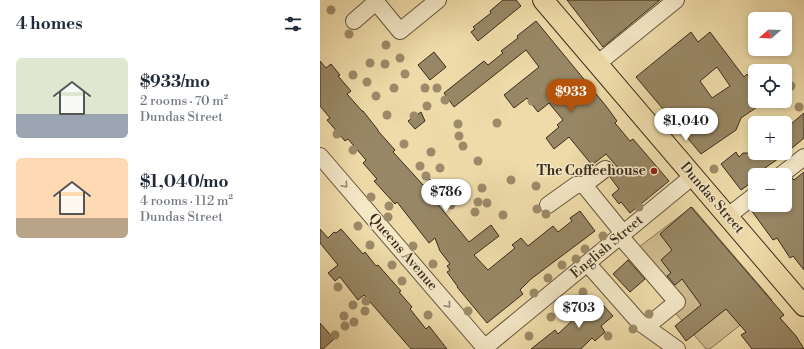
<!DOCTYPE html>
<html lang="en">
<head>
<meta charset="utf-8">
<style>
	:root { --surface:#fff; --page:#f2f2f3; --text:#1f2937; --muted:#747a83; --accent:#b45309 }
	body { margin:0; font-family:"Libre Bodoni",serif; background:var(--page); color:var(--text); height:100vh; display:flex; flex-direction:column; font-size:15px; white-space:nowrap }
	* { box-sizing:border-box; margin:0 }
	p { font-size:13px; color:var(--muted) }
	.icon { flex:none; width:22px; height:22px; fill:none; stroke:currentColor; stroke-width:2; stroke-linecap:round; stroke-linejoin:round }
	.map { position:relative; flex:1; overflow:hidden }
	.details { display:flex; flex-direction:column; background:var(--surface); width:320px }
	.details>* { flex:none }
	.needle { width:26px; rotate:251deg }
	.fabs { position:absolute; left:428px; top:12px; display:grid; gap:8px }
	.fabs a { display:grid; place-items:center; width:44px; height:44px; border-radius:6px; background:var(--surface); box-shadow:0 2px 6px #0003; font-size:20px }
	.price { position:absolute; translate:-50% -34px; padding:0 9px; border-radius:14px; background:#fff; color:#222; font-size:13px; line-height:26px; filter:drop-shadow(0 1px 2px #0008) }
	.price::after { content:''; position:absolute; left:50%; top:24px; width:12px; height:9px; margin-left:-6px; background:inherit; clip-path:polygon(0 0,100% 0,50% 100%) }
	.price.current { background:var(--accent); color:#fff }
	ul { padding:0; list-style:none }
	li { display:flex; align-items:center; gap:12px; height:100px; padding:0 16px }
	li span { display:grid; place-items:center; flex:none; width:112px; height:80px; border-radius:6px; color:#555 }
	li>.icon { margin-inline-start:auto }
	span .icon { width:48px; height:48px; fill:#fffc; stroke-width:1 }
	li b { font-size:17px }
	h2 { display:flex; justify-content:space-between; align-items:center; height:48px; padding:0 16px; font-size:17px }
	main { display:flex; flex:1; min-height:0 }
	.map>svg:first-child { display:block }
	.green { fill:#d0bd91; stroke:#867456 }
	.building { fill:#988765; stroke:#3b2b1b; fill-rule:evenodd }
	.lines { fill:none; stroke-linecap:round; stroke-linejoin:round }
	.minor-casing { stroke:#68573e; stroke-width:18 }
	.major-casing { stroke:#3b2b1b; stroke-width:22 }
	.minor { stroke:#f4e8c7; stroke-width:16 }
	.major { stroke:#eedba9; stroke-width:20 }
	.tree { fill:#9c8a68 }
	.oneway { stroke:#988a71 }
	.poi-dot { fill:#8f2418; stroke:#f4e8c7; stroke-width:1.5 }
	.labels { text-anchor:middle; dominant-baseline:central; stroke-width:3; stroke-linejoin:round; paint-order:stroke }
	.poi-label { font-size:14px; font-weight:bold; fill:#3b2b1b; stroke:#f4e8c7; text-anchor:end }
	.street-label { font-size:14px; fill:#3b2b1b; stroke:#f4e8c7 }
</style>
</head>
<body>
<main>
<section class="details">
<h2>4 homes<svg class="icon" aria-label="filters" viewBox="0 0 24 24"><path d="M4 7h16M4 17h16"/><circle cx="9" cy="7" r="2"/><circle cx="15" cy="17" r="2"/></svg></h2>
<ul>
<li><span style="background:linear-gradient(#dfe7d0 70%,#9aa5b1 0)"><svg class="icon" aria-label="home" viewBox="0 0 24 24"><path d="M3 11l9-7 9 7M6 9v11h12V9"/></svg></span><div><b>$933/mo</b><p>2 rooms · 70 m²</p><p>Dundas Street</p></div></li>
<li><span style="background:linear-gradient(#ffd9b3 75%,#b9a48a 0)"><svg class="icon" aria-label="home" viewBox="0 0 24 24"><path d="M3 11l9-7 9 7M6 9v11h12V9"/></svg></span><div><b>$1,040/mo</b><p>4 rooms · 112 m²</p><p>Dundas Street</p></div></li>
</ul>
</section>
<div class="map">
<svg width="484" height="349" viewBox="0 0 484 349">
	<rect width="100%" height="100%" fill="#eedba9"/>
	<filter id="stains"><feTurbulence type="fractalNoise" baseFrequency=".005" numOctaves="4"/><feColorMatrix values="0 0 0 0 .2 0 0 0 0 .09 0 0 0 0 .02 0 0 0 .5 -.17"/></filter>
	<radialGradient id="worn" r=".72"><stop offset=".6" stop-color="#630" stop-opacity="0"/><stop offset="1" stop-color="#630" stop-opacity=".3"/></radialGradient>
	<!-- green -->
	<path class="green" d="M372 207 452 300 390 349H386L307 256Z"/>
	<!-- building -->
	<path class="building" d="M183 0H196L201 6 158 41 151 32 155 29 153 27 171 13 170 11Z
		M247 0H340L283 47Z
		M216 21 286 106 297 121 295 123 310 141 313 139 349 181 310 213 301 202 299 204 292 195 299 189 290 177 299 169 286 154 272 165 249 137 234 149 226 138 239 127 237 125 243 120 229 103 218 112 207 98 194 108 184 95 219 67 206 50 134 107 124 93 164 61 168 65 183 53 181 51 198 38 197 36Z
		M371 32 378 42 390 32 424 77 427 74 435 84V101H446L421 118 416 130 381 154 316 77ZM397 67 410 86 392 98 380 81Z
		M114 52 126 67 110 80 98 65Z
		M0 61 6 68 11 64 20 75 18 76 31 91 27 94 42 111H43L58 130V131L75 150 73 152 94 175 103 185 110 179 118 189 110 195 149 242 171 225 179 236 154 255 168 270 195 248 192 245 201 238 208 246 233 226 238 232 252 221 250 218 260 211 275 231 211 279 200 290 203 294 167 323 137 287H138L127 272 130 270 127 266 130 264 120 251 115 238 109 243 77 202 75 204 54 181 57 179 43 163 46 160 28 139 25 141 7 120 10 118 0 106Z
		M101 112 105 121 95 129 88 121Z
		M484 113V138L465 154 435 175V180L421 190 401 164 416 152 419 157 423 153H465V129Z
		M484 172V270L473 256 470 258 457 238 453 240 431 210 438 205H465V184L472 178 474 180Z
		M371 207 464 315 460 318 476 336 484 349H432L421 335 426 332 406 309 366 341 355 326 381 305 362 279 355 285 347 276 351 273 341 260 352 250 340 234Z
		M0 229 8 238 14 232 16 233 21 229 43 254 45 252 56 266 58 265 81 291 79 292 92 307 90 309 106 329 109 326 127 349H91L44 295 38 300 20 277 15 281 8 273 18 265 0 243Z
		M308 260 325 279 310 292 293 274Z
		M275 296 293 316 281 326 285 332 275 341 272 338 261 349H211L235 330 238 334 255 318 254 317Z
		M0 323 14 339 3 349H0Z"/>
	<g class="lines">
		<!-- minor casing -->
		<g class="minor-casing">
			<path id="minor" d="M34 21 56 2 80 31 118 0
				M277 64 356 0
				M0 156 166 349
				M461 175 484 157
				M264 185 285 169
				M228 205 256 185H264L303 233
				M408 216 435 195
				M300 236 357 302 326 327
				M267 263 319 322 357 349
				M163 349 373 176"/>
		</g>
		<!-- major casing -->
		<g class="major-casing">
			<path id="major" d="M223 0 484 306"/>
		</g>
		<!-- minor -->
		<use href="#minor" class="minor"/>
		<!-- major -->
		<use href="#major" class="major"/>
	</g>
	<!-- trees -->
	<g class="tree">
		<circle cx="11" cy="10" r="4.5"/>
		<circle cx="29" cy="34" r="4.5"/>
		<circle cx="66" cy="45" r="4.5"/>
		<circle cx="80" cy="58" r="4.5"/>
		<circle cx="50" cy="63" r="4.5"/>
		<circle cx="65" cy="64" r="4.5"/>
		<circle cx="85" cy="74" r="4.5"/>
		<circle cx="33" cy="75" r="4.5"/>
		<circle cx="47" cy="82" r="4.5"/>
		<circle cx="471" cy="86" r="4.5"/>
		<circle cx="74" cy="88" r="4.5"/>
		<circle cx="105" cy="88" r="4.5"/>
		<circle cx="117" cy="88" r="4.5"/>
		<circle cx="224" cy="90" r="4.5"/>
		<circle cx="56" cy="96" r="4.5"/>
		<circle cx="125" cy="100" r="4.5"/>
		<circle cx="212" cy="101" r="4.5"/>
		<circle cx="107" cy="106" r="4.5"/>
		<circle cx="479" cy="107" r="4.5"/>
		<circle cx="67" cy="115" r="4.5"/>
		<circle cx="94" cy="116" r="4.5"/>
		<circle cx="177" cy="123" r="4.5"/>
		<circle cx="138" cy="124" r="4.5"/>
		<circle cx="17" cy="134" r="4.5"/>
		<circle cx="139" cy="136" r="4.5"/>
		<circle cx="84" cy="144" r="4.5"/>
		<circle cx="143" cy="146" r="4.5"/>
		<circle cx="33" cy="150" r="4.5"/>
		<circle cx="111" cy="152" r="4.5"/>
		<circle cx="158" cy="161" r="4.5"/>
		<circle cx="100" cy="166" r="4.5"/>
		<circle cx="120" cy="168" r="4.5"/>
		<circle cx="394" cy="169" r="4.5"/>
		<circle cx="234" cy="172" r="4.5"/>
		<circle cx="106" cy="176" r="4.5"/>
		<circle cx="191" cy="180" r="4.5"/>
		<circle cx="216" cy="186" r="4.5"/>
		<circle cx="162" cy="188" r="4.5"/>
		<circle cx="145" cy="194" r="4.5"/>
		<circle cx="51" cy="197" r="4.5"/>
		<circle cx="158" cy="202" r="4.5"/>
		<circle cx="167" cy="203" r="4.5"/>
		<circle cx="131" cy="205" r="4.5"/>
		<circle cx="69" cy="206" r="4.5"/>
		<circle cx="319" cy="207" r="4.5"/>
		<circle cx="217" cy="209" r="4.5"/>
		<circle cx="155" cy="212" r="4.5"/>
		<circle cx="226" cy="214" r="4.5"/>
		<circle cx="183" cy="215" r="4.5"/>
		<circle cx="68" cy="217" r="4.5"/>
		<circle cx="38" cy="226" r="4.5"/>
		<circle cx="283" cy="236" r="4.5"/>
		<circle cx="50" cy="245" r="4.5"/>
		<circle cx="93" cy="246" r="4.5"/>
		<circle cx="265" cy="249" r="4.5"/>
		<circle cx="256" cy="259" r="4.5"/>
		<circle cx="113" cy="264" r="4.5"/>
		<circle cx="72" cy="265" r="4.5"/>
		<circle cx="242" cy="265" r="4.5"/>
		<circle cx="228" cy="278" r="4.5"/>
		<circle cx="82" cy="281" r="4.5"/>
		<circle cx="18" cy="287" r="4.5"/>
		<circle cx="263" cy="292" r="4.5"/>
		<circle cx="214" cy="293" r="4.5"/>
		<circle cx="46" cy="301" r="4.5"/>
		<circle cx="33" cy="305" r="4.5"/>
		<circle cx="258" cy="305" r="4.5"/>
		<circle cx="45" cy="311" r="4.5"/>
		<circle cx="148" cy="311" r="4.5"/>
		<circle cx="329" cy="314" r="4.5"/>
		<circle cx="108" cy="315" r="4.5"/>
		<circle cx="24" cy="316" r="4.5"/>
		<circle cx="231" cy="317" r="4.5"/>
		<circle cx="34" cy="322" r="4.5"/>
		<circle cx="25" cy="326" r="4.5"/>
		<circle cx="313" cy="329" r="4.5"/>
		<circle cx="15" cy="335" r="4.5"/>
		<circle cx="209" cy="336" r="4.5"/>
		<circle cx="288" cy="336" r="4.5"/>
	</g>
	<!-- one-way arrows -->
	<defs><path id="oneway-chevron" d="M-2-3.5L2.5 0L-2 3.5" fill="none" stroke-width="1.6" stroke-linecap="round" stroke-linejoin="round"/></defs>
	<g class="oneway">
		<use href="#oneway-chevron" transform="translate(25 185) rotate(49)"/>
		<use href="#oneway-chevron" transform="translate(128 305) rotate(49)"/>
	</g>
	<!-- markers -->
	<circle class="poi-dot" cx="334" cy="171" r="4"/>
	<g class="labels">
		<!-- poi labels -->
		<g class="poi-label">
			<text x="326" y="171">The Coffeehouse</text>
		</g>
		<!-- street labels -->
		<g class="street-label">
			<text transform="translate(392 198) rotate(49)">Dundas Street</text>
			<text transform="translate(287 247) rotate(-40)">English Street</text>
			<text transform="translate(83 252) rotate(49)">Queens Avenue</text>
		</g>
	</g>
	<rect width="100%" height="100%" filter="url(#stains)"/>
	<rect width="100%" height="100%" fill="url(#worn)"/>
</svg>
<div class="fabs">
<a><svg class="needle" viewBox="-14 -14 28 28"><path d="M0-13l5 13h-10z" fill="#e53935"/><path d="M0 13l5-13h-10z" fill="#747a83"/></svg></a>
<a><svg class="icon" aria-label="locate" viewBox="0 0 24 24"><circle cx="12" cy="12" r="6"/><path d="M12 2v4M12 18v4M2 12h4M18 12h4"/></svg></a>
<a>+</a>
<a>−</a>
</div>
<b class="price current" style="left:251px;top:113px">$933</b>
<b class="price" style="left:366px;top:142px">$1,040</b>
<b class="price" style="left:126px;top:213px">$786</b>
<b class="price" style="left:259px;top:329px">$703</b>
</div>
</main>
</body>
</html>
